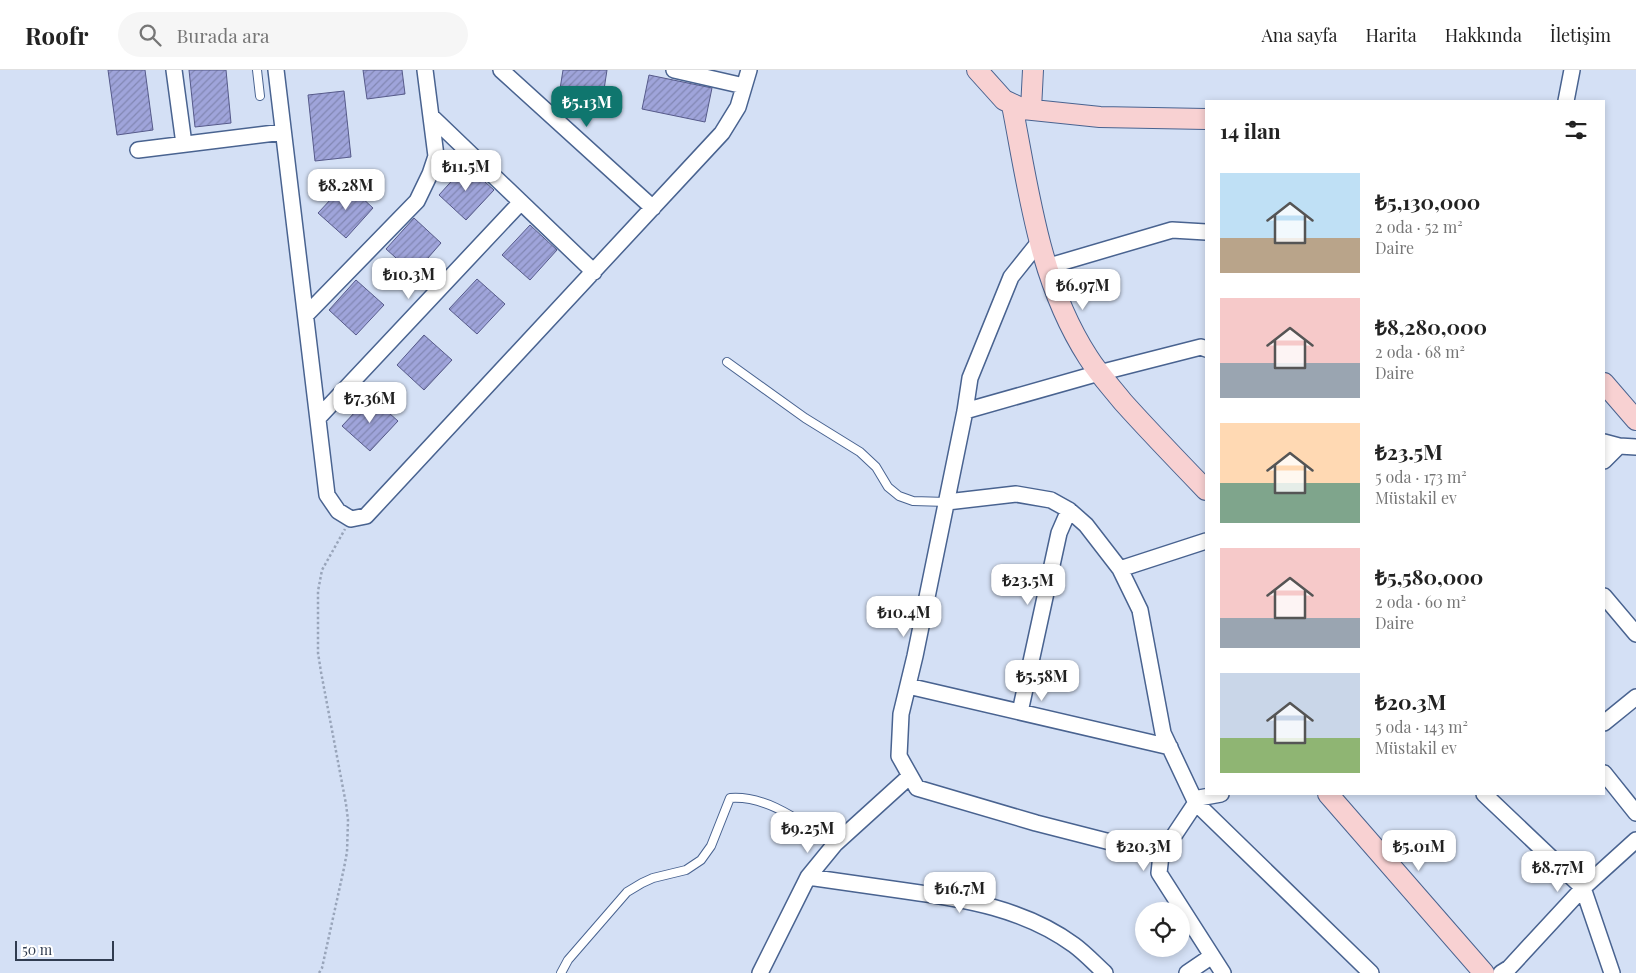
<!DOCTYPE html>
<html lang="tr">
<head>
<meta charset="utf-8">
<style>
	:root { --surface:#fff; --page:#f6f6f6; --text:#222; --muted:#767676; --line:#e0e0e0; --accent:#0f766e }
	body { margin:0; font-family:"Playfair Display",serif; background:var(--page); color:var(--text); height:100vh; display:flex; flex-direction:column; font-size:19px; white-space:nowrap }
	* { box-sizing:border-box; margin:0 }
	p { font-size:16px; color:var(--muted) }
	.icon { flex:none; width:28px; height:28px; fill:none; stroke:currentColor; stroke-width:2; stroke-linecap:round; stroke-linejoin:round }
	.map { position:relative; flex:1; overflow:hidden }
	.side { position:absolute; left:1205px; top:30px; width:400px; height:695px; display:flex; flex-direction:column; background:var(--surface); border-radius:0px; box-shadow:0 2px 8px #0003 }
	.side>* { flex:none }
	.controls { position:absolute; left:1135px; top:832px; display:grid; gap:10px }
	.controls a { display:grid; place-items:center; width:55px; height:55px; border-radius:50%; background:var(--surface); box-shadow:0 2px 8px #0003; font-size:25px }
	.scale { position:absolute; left:15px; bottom:12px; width:99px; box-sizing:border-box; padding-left:5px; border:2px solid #303c50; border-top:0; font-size:14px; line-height:18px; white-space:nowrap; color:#303c50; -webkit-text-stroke:4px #fff; paint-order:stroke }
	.price { position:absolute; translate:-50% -42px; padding:0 11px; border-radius:10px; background:#fff; color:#222; font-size:16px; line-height:32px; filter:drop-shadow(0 1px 2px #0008) }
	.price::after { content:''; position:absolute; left:50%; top:30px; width:15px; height:11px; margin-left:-8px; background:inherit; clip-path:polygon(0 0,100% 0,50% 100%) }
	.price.selected { background:var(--accent); color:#fff }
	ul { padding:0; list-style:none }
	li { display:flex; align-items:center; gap:15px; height:125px; padding:0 15px }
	li span { display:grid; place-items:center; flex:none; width:140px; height:100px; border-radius:0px; color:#555 }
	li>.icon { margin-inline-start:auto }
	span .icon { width:60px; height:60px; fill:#fffc; stroke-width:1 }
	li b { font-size:21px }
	h2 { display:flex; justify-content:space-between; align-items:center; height:60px; padding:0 15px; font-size:21px }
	header { display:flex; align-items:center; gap:30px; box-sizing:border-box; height:70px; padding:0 25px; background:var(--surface); border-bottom:1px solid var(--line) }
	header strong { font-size:24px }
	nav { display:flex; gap:28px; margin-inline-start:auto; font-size:18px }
	.search { width:350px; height:45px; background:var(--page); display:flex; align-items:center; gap:12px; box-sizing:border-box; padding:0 18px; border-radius:28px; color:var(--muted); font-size:19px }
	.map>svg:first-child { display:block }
	.building { fill:url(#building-hatch); stroke:#565a8a }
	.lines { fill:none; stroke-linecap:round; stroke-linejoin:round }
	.lane-casing { stroke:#496390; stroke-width:10 }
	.street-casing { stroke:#496390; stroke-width:18 }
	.secondary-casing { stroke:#496390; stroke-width:22 }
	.path { stroke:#99a5ba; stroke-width:2.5; stroke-dasharray:2.5 2.5; stroke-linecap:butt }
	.lane { stroke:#fff; stroke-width:8 }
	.street { stroke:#fff; stroke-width:15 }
	.secondary { stroke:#f8d1d2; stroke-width:20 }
</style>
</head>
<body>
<header>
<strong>Roofr</strong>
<div class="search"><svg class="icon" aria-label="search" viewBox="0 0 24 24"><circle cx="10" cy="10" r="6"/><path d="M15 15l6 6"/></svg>Burada ara</div>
<nav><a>Ana sayfa</a><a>Harita</a><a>Hakkında</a><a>İletişim</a></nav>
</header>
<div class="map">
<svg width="1636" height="903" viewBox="0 0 1636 903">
	<defs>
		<pattern id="building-hatch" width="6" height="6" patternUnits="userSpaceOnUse" patternTransform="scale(1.25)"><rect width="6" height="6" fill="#9fa4da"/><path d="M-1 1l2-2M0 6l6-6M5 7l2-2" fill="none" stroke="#8287b3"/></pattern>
	</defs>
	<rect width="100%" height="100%" fill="#d4e0f5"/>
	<!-- building -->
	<path class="building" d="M108 0H145L153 60 117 65Z
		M189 0H226L231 53 195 57Z
		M363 0H402L405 24 367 29Z
		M563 0H607L603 26 560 19Z
		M649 5 712 18 705 52 642 39Z
		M344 21 351 87 315 91 308 25Z
		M466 95 494 120 466 150 439 125Z
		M346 113 373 138 346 168 318 143Z
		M414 148 441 173 414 204 386 179Z
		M530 155 557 180 530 210 502 185Z
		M477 209 505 234 477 264 449 239Z
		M356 210 384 235 356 265 329 240Z
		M424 265 452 290 424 320 397 295Z
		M370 326 398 351 370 381 342 356Z"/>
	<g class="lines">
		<!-- lane casing -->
		<g class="lane-casing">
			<path id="lane" d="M257 0 260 26
				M727 292 805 348 860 382 876 397 888 417 899 426 913 431 947 432
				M561 903 568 890 627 822 642 813 653 808 686 800 701 790 711 776 730 728C769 725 803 754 835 774"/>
		</g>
		<!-- street casing -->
		<g class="street-casing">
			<path id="street" d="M174 0 184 74
				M276 0 327 425 338 441 351 449 366 446 722 63 738 37 749 0
				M501 0 653 138
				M674 0 744 16
				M1566 31 1572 0
				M431 46 594 202
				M138 80 283 62
				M1039 172 1011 207 970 308 965 341 915 586 901 644 899 686 917 718 1036 753 1161 785
				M1046 197 1172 160 1206 162
				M306 245 417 131 430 104 436 86 425 0
				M965 341 1099 303 1201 277 1206 279
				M318 348 521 132
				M1604 372 1619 376 1636 377
				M1604 391 1619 376
				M947 432 1016 424 1051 430 1069 440 1086 455 1120 499 1140 540 1163 663 1196 733 1371 903
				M1120 499 1206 471
				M1604 526 1636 564
				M908 616 1170 677
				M1020 642 1059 463 1069 440
				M1604 653 1636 627
				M1604 703 1636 743
				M1221 724 1199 728 1161 785 1159 803 1223 903
				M1484 724 1583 818 1612 903
				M808 807C841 812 873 816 906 821 965 829 1025 839 1074 875 1085 883 1095 894 1105 903
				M760 903 808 807 835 774 910 706
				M1187 903 1212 886
				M1501 903 1509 898 1583 818 1636 770"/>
		</g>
		<!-- secondary casing -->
		<g class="secondary-casing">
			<path id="secondary" d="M977 0 1004 30 1023 39 1100 47 1206 49
				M1012 35C1029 122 1039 211 1088 287 1098 303 1111 317 1123 332 1150 362 1178 391 1206 420
				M1031 39 1033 0
				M1604 313 1636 350
				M1328 724 1484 903"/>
		</g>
		<!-- path -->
		<path class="path" d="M319 903 322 898 344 798 347 782 348 750 346 734 321 602 318 583V521L322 500 345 459"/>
		<!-- lane -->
		<use href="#lane" class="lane"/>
		<!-- street -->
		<use href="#street" class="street"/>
		<!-- secondary -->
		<use href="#secondary" class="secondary"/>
	</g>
</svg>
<div class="controls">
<a><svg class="icon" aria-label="locate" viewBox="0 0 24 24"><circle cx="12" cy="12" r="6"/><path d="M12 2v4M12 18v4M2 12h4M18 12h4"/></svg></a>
</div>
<div class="scale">50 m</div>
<b class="price selected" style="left:587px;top:58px">₺5.13M</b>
<b class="price" style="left:466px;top:122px">₺11.5M</b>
<b class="price" style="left:346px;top:141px">₺8.28M</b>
<b class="price" style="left:409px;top:230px">₺10.3M</b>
<b class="price" style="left:1083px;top:241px">₺6.97M</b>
<b class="price" style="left:370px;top:354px">₺7.36M</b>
<b class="price" style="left:1028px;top:536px">₺23.5M</b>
<b class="price" style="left:904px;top:568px">₺10.4M</b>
<b class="price" style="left:1042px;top:632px">₺5.58M</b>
<b class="price" style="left:808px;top:784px">₺9.25M</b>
<b class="price" style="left:1144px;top:802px">₺20.3M</b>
<b class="price" style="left:1419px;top:802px">₺5.01M</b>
<b class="price" style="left:1558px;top:823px">₺8.77M</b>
<b class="price" style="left:960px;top:844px">₺16.7M</b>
<section class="side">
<h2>14 ilan<svg class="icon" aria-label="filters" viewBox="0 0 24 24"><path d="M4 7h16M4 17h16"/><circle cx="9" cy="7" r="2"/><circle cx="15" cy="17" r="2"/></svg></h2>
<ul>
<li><span style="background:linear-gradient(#bfe0f5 65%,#b9a48a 0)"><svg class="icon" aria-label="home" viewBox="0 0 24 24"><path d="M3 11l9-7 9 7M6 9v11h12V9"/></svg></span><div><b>₺5,130,000</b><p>2 oda · 52 m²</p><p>Daire</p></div></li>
<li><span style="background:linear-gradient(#f6c9c9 65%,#9aa5b1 0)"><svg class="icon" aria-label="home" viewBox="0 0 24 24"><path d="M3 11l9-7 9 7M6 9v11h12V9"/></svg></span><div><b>₺8,280,000</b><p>2 oda · 68 m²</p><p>Daire</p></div></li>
<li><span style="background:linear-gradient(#ffd9b3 60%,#7fa58c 0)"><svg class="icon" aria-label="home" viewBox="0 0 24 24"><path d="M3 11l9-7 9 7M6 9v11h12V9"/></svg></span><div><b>₺23.5M</b><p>5 oda · 173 m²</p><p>Müstakil ev</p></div></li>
<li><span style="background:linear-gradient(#f6c9c9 70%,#9aa5b1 0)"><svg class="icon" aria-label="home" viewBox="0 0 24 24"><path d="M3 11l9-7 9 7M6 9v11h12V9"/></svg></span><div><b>₺5,580,000</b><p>2 oda · 60 m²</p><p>Daire</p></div></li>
<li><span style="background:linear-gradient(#c9d6e8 65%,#8fb573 0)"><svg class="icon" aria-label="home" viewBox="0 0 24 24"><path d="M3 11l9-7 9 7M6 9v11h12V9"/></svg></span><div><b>₺20.3M</b><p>5 oda · 143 m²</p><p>Müstakil ev</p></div></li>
</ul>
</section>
</div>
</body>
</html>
